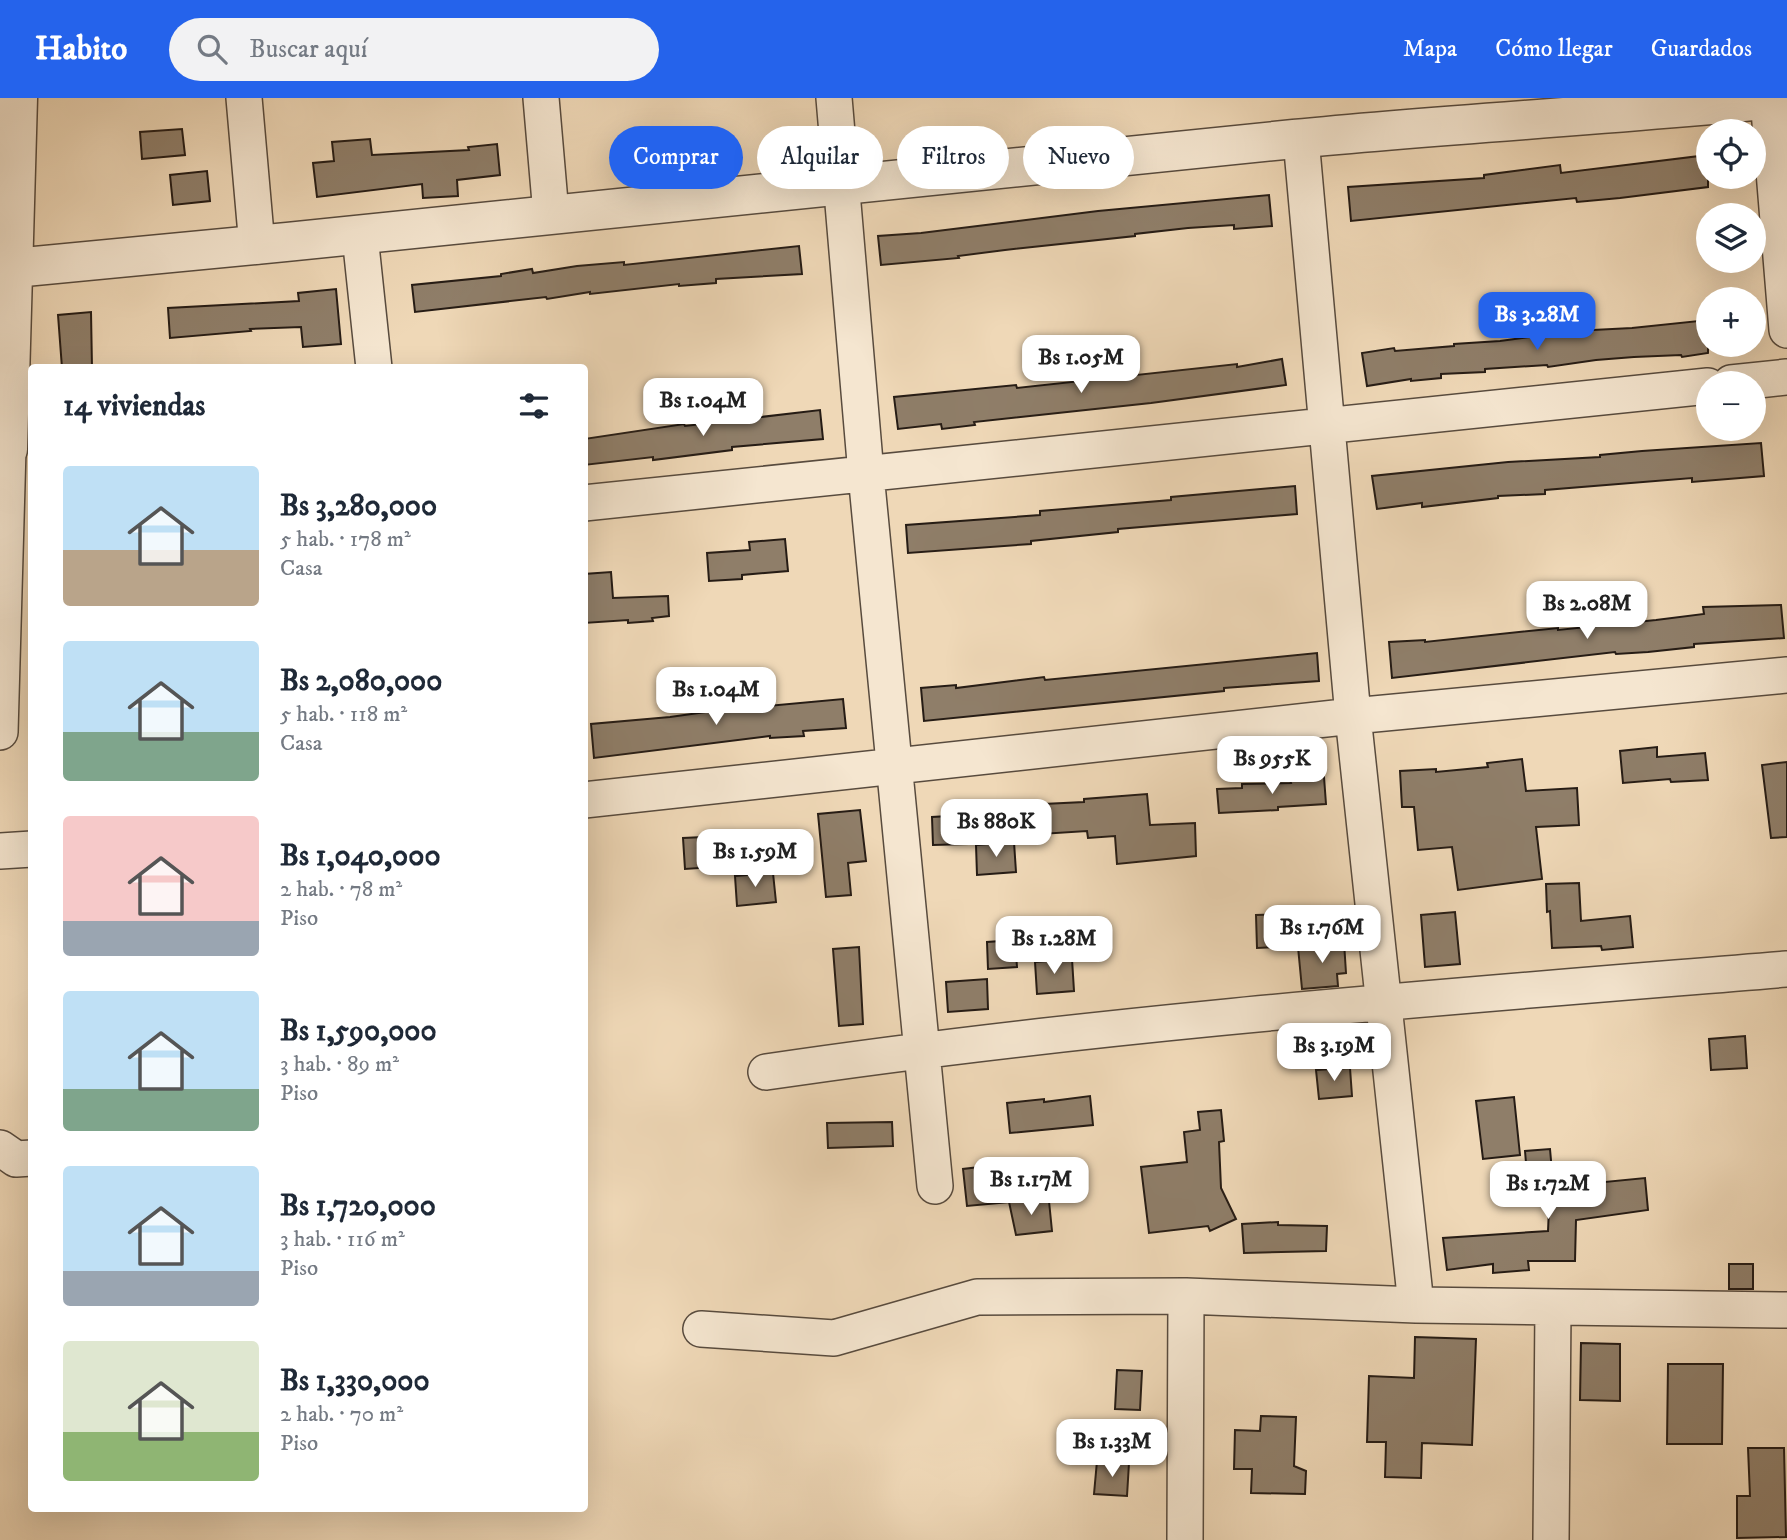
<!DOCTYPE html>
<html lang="es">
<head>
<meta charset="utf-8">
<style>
	:root { --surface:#fff; --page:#f2f2f3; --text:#1f2937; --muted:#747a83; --accent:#2563eb }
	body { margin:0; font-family:"IM FELL DW Pica",serif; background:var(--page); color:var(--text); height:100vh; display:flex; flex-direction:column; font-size:26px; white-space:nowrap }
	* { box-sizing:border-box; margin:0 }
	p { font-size:23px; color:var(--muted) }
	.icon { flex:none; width:38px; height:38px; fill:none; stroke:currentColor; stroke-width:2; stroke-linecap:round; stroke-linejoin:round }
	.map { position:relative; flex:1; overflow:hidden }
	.panel { position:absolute; left:28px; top:266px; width:560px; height:1148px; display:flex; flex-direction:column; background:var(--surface); border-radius:7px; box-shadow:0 7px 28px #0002 }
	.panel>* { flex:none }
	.guide { position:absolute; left:609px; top:28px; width:665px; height:63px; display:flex; gap:14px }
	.tools { position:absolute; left:1696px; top:21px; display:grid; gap:14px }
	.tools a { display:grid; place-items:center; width:70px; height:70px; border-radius:50%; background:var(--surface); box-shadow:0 7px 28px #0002; font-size:35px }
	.price { position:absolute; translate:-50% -60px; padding:0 16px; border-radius:14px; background:#fff; color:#222; font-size:23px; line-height:46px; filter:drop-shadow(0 2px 4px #0008) }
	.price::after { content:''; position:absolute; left:50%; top:42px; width:21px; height:16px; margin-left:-10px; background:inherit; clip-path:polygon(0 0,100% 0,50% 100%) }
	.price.selected { background:var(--accent); color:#fff }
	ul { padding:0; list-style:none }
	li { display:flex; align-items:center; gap:21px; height:175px; padding:0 35px }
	li span { display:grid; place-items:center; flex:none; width:196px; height:140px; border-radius:7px; color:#555 }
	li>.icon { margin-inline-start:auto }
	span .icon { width:84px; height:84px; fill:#fffc; stroke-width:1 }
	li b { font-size:30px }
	h2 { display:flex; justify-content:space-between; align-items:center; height:84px; padding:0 35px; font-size:30px }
	.chip { padding:0 24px; border-radius:32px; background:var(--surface); box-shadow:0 7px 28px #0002; font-size:24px; line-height:63px }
	.chip.selected { background:var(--accent); color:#fff }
	header { display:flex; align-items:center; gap:42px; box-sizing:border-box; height:98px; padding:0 35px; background:var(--accent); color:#fff }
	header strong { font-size:33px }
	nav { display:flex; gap:38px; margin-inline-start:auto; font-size:24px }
	.search { width:490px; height:63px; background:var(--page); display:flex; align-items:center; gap:18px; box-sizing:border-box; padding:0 24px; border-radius:38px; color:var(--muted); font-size:26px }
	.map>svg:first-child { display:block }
	.building { fill:#8f7e69; stroke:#261c15; stroke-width:2 }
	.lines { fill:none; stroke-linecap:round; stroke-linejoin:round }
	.minor-casing { stroke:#584b3e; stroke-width:38 }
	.tertiary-casing { stroke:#584b3e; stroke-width:41 }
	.minor { stroke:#f5e6d0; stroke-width:35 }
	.tertiary { stroke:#f5e6d0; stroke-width:38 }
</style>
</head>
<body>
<header>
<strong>Habito</strong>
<div class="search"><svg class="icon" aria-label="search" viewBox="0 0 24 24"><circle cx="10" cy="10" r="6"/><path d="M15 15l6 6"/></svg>Buscar aquí</div>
<nav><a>Mapa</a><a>Cómo llegar</a><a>Guardados</a></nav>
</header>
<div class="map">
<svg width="1787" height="1442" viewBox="0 0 1787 1442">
	<rect width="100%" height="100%" fill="#efd8b7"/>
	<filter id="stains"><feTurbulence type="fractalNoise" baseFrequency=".00286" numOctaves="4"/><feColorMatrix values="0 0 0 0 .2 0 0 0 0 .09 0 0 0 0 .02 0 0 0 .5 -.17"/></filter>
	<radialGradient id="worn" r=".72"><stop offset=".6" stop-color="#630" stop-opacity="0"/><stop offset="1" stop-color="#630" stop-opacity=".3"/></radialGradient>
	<!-- building -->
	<path class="building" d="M182 31 185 57 142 61 140 34Z
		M370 41 372 57 469 52 468 49 497 46 500 77 457 82 458 98 423 100 422 86 317 99 313 65 334 63 332 44Z
		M1708 57V89L1620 100 1577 104 1576 100 1351 123 1348 89 1484 80V77L1560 67 1561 75Z
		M207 73 210 103 173 107 170 77Z
		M1269 97 1272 128 1234 131V127L1188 130 1135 136V138L1005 152 958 158 959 160 881 167 878 138 921 135 1098 113Z
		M799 148 802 176 716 181V185L679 188V186L590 196V194L547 201 546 199 415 214 412 187 501 178V176L532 171 533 175 577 168 624 164V167Z
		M336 191 341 246 303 249 301 229 250 231 251 233 170 240 168 210 299 203 298 195Z
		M91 214 92 270H62L58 217Z
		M1708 222V255L1682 259 1681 257 1634 259 1596 262 1548 269 1547 267 1485 271V274L1441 276V280L1411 283V281L1367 288 1362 255 1394 250 1395 253 1454 248V246L1500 243 1573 233 1632 230Z
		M1282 261 1286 287 1151 305 974 324 975 327 942 331 941 326 898 331 894 299 1016 287 1017 290 1237 266V269Z
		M820 312 823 341 732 349V352L653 362V359L584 367V341L684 326 685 328Z
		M1761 345 1764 378 1692 384V380L1545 392V396L1498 398V400L1422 409V405L1377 411 1372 378 1508 364 1600 359V357L1642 353Z
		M1295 388 1297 416 1118 431V434L1031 443V446L908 455 906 427 1040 417V413L1171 402V399Z
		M785 441 788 473 742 477V481L709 483 707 455 750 452 749 444Z
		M611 474 613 500 668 498 669 518 652 520 653 523 628 525V522L584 525V476Z
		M1781 507 1784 540 1694 546V549L1648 554 1616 556 1615 554 1392 580 1389 544 1425 542V544L1558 530V532L1656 522 1704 516 1703 509Z
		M1317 555 1319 583 1224 590V593L924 623 921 590 956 587V590L1044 579 1045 582Z
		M843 601 846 630 803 633 804 638 770 640V638L594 660 591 626 670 619 756 607V609Z
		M1657 649V659L1705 655 1708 682 1671 684 1670 681 1623 685 1620 653Z
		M1522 661 1526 693 1577 690 1579 727 1536 729 1542 781 1458 792 1452 749 1418 752 1414 709H1402L1400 673 1436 671V674L1488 669 1487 665Z
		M1787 664V739L1771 740 1762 667Z
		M1324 679 1326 706 1278 709V712L1219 715 1217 691 1242 690V686L1291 685 1290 682Z
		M1147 696 1150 727 1195 725 1196 758 1117 766 1115 738 1088 740 1087 733 1025 737 1023 707 1084 704V701Z
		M860 712 866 763 848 765 851 797 826 799 818 716Z
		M967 717 968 746 933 747 932 719Z
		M726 738 728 768 685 771 683 740Z
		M1014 744 1016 774 977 777 976 747Z
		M773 775 776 804 737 808 735 778Z
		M1579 785 1581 823 1630 818 1633 849 1602 852 1601 848 1552 850 1550 813 1547 814 1546 786Z
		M1455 814 1460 866 1425 869 1421 817Z
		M1296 816 1297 848 1257 850 1256 817Z
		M1015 842 1017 869 988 871 987 844Z
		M1344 844 1346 875 1337 876 1338 888 1302 891 1298 849Z
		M859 849 863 926 839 928 833 851Z
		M1072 861 1074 893 1037 896 1035 864Z
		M987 881 988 911 948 914 946 884Z
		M1745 938 1747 970 1711 972 1709 941Z
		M1350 970 1352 998 1319 1001 1316 972Z
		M1090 998 1093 1027 1010 1035 1007 1005 1044 1001V1004Z
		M1514 999 1520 1057 1483 1061 1476 1003Z
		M1221 1012 1224 1043 1219 1044 1221 1090 1236 1121 1210 1133 1208 1128 1149 1135 1141 1069 1187 1064 1184 1034 1200 1032 1198 1014Z
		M892 1024 893 1048 828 1050 827 1025Z
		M1550 1051 1553 1085 1594 1078 1595 1085 1645 1080 1648 1112 1576 1122 1575 1163H1528L1529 1172 1493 1175V1166L1447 1172 1443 1140 1548 1133 1550 1087 1528 1089 1525 1053Z
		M1005 1066 1009 1104 967 1108 963 1071Z
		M1049 1103 1052 1133 1016 1137 1009 1104Z
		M1278 1124V1127L1327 1128 1326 1153 1244 1155 1242 1126Z
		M1729 1166H1753V1191H1729Z
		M1415 1239 1476 1241 1472 1347 1422 1345 1421 1380 1385 1379 1386 1344H1367L1369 1278 1414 1280Z
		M1581 1245 1620 1246V1303L1580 1302Z
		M1668 1266H1723L1722 1346H1667Z
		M1117 1272 1142 1273 1140 1312 1115 1311Z
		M1261 1318 1296 1319 1294 1368 1306 1373 1305 1396 1251 1395 1252 1371H1234L1235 1332 1260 1333Z
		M1748 1350H1784L1786 1439 1737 1440V1398H1750Z
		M1097 1363 1129 1365 1127 1398 1094 1396Z"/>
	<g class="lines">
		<!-- minor casing -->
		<g class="minor-casing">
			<path id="minor" d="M244 0 257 148
				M541 0 551 116
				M834 0 866 376 935 1088
				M1768 0 1787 232
				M1301 41 1353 618 1416 1207
				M360 138 374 270
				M1731 285 1787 279
				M584 405 1708 288
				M0 634 8 351
				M584 702 1353 618 1787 577
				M0 753 32 751
				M766 974C1104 924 1446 899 1787 871
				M0 1050 16 1061 32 1060
				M701 1231 834 1240 977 1199 1186 1198 1416 1207 1787 1212
				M1185 1442 1186 1198
				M1551 1442 1553 1210"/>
		</g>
		<!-- tertiary casing -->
		<g class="tertiary-casing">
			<path id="tertiary" d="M14 170C441 131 867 83 1294 41 1457 25 1621 17 1784 0
				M0 353 8 351 18 0"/>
		</g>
		<!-- minor -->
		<use href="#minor" class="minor"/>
		<!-- tertiary -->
		<use href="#tertiary" class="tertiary"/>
	</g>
	<rect width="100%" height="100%" filter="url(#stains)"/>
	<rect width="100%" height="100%" fill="url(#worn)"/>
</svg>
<div class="tools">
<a><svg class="icon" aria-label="locate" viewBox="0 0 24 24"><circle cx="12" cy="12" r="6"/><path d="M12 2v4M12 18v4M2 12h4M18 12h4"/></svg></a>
<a><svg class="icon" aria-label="layers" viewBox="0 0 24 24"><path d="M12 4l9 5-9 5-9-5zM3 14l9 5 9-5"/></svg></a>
<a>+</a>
<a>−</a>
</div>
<b class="price selected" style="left:1537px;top:254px">Bs 3.28M</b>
<b class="price" style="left:1081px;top:297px">Bs 1.05M</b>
<b class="price" style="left:703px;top:340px">Bs 1.04M</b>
<b class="price" style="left:1587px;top:543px">Bs 2.08M</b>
<b class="price" style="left:716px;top:629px">Bs 1.04M</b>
<b class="price" style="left:1272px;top:698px">Bs 955K</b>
<b class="price" style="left:996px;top:761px">Bs 880K</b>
<b class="price" style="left:755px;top:791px">Bs 1.59M</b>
<b class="price" style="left:1322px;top:867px">Bs 1.76M</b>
<b class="price" style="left:1054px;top:878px">Bs 1.28M</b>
<b class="price" style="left:1334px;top:985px">Bs 3.19M</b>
<b class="price" style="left:1031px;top:1119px">Bs 1.17M</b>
<b class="price" style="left:1548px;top:1123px">Bs 1.72M</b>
<b class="price" style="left:1112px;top:1381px">Bs 1.33M</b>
<div class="guide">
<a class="chip selected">Comprar</a>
<a class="chip">Alquilar</a>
<a class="chip">Filtros</a>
<a class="chip">Nuevo</a>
</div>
<section class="panel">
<h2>14 viviendas<svg class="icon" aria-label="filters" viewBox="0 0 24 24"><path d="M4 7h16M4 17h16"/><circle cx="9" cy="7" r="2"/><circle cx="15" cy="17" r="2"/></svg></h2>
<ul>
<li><span style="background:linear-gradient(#bfe0f5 60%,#b9a48a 0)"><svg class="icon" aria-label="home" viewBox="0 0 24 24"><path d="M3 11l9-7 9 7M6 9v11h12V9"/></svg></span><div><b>Bs 3,280,000</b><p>5 hab. · 178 m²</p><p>Casa</p></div></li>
<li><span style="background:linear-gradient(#bfe0f5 65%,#7fa58c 0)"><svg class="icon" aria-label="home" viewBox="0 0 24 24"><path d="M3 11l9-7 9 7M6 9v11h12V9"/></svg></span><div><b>Bs 2,080,000</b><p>5 hab. · 118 m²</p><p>Casa</p></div></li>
<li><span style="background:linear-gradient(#f6c9c9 75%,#9aa5b1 0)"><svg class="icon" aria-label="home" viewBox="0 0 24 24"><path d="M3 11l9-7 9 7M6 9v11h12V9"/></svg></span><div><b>Bs 1,040,000</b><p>2 hab. · 78 m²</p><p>Piso</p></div></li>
<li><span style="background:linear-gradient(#bfe0f5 70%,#7fa58c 0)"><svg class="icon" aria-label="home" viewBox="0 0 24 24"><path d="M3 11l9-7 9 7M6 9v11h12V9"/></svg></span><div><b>Bs 1,590,000</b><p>3 hab. · 89 m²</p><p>Piso</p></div></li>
<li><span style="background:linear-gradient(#bfe0f5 75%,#9aa5b1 0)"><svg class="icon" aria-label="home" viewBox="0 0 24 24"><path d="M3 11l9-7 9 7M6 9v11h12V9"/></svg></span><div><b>Bs 1,720,000</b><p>3 hab. · 116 m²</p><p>Piso</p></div></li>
<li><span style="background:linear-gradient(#dfe7d0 65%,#8fb573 0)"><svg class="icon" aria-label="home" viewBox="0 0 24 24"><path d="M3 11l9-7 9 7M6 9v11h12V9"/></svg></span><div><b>Bs 1,330,000</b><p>2 hab. · 70 m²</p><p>Piso</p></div></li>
</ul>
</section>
</div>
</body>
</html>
